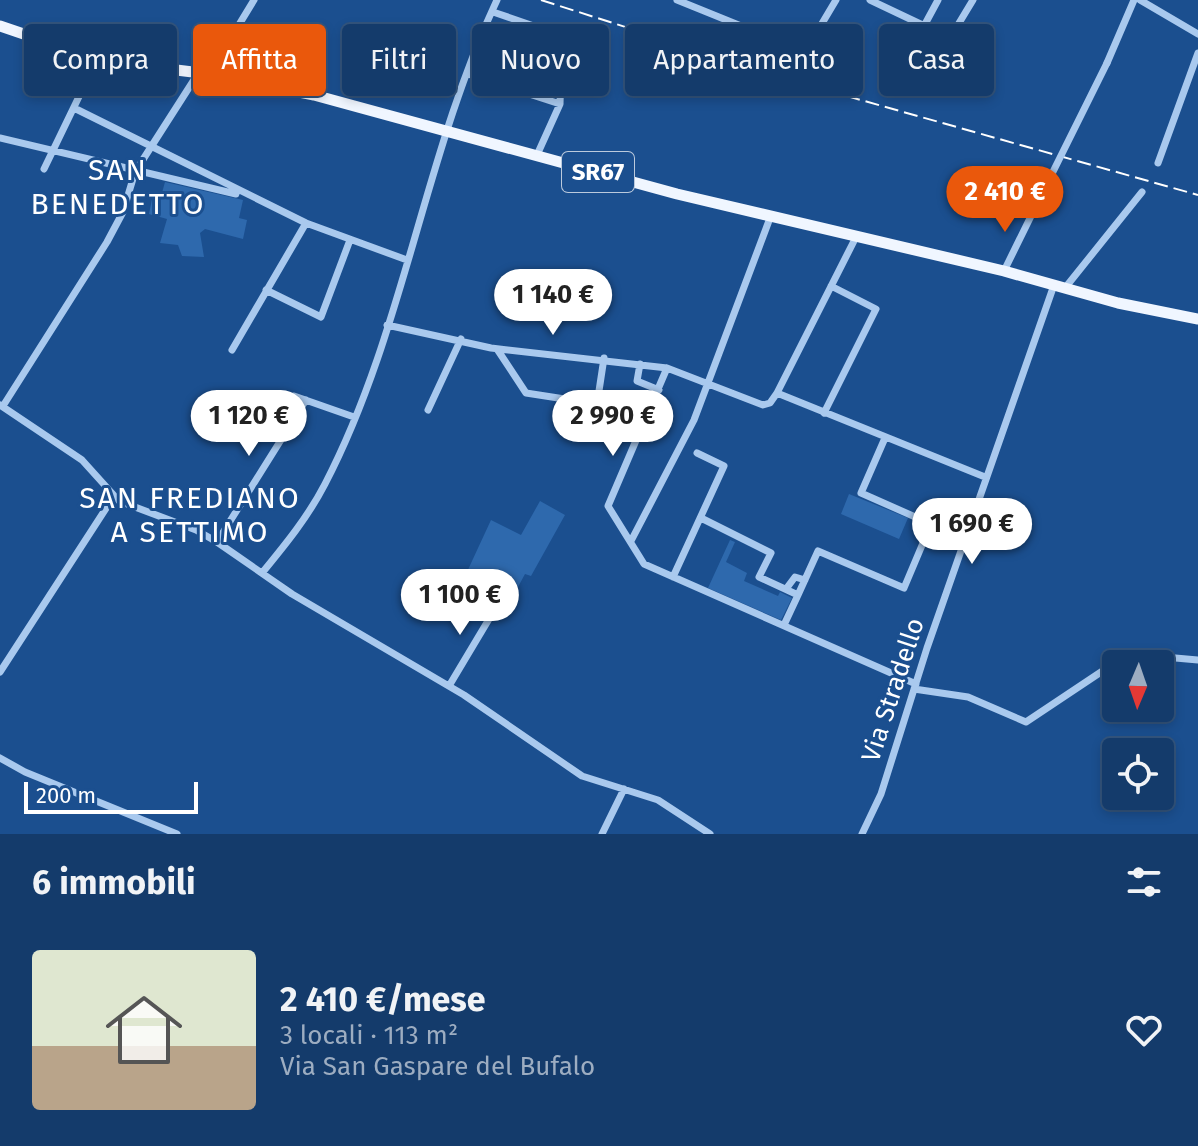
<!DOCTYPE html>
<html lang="it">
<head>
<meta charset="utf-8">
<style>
	:root { --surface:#143b6b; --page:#214673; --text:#f1f3f6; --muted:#9dadc1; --line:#33557e; --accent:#ea580c }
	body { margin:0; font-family:"Fira Sans",sans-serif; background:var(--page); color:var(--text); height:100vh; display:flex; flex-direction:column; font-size:30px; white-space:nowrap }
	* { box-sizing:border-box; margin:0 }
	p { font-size:26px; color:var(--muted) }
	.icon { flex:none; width:44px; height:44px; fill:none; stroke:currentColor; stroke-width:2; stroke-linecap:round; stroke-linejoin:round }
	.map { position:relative; height:834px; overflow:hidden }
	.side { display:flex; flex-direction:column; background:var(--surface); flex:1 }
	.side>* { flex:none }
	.top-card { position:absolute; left:24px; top:24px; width:1150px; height:72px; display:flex; gap:16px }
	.needle { width:52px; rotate:182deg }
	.fabs { position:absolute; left:1102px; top:650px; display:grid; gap:16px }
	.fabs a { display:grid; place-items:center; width:72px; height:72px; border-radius:8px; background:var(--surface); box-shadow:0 4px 12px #0003,0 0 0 2px var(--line); font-size:40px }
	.scale { position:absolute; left:24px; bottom:20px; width:174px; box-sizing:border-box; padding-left:8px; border:4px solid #fff; border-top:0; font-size:22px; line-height:28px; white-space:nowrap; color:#fff; -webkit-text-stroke:6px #1b4f8f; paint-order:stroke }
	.price { position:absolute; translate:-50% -68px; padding:0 18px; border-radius:28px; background:#fff; color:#222; font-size:26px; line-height:52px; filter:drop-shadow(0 2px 4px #0008) }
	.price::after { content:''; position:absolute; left:50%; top:48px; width:24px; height:18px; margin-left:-12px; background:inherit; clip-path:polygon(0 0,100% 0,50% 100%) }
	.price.active { background:var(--accent); color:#fff }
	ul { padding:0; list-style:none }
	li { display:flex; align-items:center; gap:24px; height:200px; padding:0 32px }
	li span { display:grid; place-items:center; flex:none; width:224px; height:160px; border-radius:8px; color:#555 }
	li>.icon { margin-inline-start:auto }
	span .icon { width:96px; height:96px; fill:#fffc; stroke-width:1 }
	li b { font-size:34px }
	h2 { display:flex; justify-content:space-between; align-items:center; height:96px; padding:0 32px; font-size:34px }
	.pill { padding:0 28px; border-radius:8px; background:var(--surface); box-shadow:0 4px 12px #0003,0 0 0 2px var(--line); font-size:28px; line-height:72px }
	.pill.active { background:var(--accent); color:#fff }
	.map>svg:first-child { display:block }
	.green { fill:#2e69ad }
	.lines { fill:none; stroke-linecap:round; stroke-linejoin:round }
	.minor { stroke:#a9c9ee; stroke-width:7 }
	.primary { stroke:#f0f6ff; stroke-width:11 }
	.rail { stroke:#fff; stroke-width:2; stroke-dasharray:14 6; stroke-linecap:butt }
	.minor-bridge { stroke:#a9c9ee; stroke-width:7 }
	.labels { text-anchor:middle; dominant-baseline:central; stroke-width:6; stroke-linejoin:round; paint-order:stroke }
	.shield { fill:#1b4f8f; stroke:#bbcadd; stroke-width:2 }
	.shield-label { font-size:24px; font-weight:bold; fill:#fff }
	.street-label { font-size:26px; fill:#fff; stroke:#1b4f8f }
	.quarter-label { font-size:30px; letter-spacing:2px; fill:#fff; stroke:#1b4f8f }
</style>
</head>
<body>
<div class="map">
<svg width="1198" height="834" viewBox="0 0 1198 834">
	<rect width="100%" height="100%" fill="#1b4f8f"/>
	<!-- green -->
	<path class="green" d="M165 182 243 200 239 218 247 220 243 239 205 229 200 233 204 257 182 256 178 245 160 243 167 219 149 214 152 199 160 200Z
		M536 284 565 293 555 322 526 313Z
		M849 494 908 518 899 539 841 514Z
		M540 501 565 515 531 576 525 574 511 600 466 574 491 520 521 535Z
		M730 540 735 542 726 562 747 573 744 581 778 596 780 592 792 598 781 620 708 588Z"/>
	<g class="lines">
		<!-- minor -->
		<path class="minor" d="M677 0 805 52 836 0
			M870 0 950 38 973 0
			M1140 0 1198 34
			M496 13 557 34 562 40 560 104 537 155
			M924 26 938 0
			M86 56 87 80 103 61
			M1107 63 1134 0
			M209 74 254 0
			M468 74 560 104
			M74 108 306 223 407 260
			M0 138 236 194
			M1158 163 1198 53
			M44 169 87 80
			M1004 271 1034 210
			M1065 288 1142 192
			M266 290 321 317 350 240
			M387 325 491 348 667 368 763 405 770 403 777 393 985 477
			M497 349 526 393 597 404 604 358
			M232 350 306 223
			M640 364 637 381 659 390
			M667 368 608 506 644 564 916 684
			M777 393 855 239
			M265 402 294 396 354 417
			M0 405 82 460 119 501 196 530 217 542 292 594 464 695 582 776 658 800 710 834
			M3 406 107 242 123 212 135 172 199 72
			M428 410 461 339
			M824 413 876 309 831 286
			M885 438 861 493 965 539
			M701 518 771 553 759 577 798 595 784 625
			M631 541 694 420 770 218
			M217 542 306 400
			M262 573C285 545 308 517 325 484 404 332 424 155 497 0
			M673 577 724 466 697 453
			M786 589 795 577 805 580
			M798 595 818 551 904 588 931 524
			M0 672 114 496
			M449 686 501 599 479 586
			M914 689 968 697 1026 722 1110 666 1153 656 1198 660
			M0 758 25 772 177 834
			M602 834 624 789
			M862 834 881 794 927 648 1054 285"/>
		<!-- primary -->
		<path class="primary" d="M0 26 103 61 209 74 314 95 677 194 1004 271 1118 303 1198 319"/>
		<!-- rail -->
		<path class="rail" d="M541 0 804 84 1198 195"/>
		<!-- minor-bridge -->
		<path class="minor-bridge" d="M1034 210 1107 63"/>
	</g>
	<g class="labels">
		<!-- shield labels -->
		<rect class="shield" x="562" y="152" width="72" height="40" rx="6"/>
		<g class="shield-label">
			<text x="598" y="172">SR67</text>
		</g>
		<!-- street labels -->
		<g class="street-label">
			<text transform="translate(893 690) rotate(-72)">Via Stradello</text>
		</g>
		<!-- quarter labels -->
		<g class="quarter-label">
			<text x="118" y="170">SAN<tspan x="118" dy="34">BENEDETTO</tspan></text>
			<text x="190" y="498">SAN FREDIANO<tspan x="190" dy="34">A SETTIMO</tspan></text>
		</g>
	</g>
</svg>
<div class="fabs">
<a><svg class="needle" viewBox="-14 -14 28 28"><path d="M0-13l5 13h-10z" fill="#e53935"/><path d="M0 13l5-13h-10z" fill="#9dadc1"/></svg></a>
<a><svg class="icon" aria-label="locate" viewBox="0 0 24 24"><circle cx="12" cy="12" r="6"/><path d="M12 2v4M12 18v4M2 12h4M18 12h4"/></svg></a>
</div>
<div class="scale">200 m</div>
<b class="price active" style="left:1005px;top:234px">2 410 €</b>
<b class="price" style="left:553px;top:337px">1 140 €</b>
<b class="price" style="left:249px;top:458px">1 120 €</b>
<b class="price" style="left:613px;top:458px">2 990 €</b>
<b class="price" style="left:972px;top:566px">1 690 €</b>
<b class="price" style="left:460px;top:637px">1 100 €</b>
<div class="top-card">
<a class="pill">Compra</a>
<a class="pill active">Affitta</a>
<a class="pill">Filtri</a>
<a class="pill">Nuovo</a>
<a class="pill">Appartamento</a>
<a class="pill">Casa</a>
</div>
</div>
<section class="side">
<h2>6 immobili<svg class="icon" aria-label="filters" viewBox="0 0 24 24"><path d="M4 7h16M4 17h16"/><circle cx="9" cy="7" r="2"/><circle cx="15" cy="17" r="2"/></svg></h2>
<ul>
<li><span style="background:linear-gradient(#dfe7d0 60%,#b9a48a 0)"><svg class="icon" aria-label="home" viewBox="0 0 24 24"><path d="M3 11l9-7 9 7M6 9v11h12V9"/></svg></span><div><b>2 410 €/mese</b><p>3 locali · 113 m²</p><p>Via San Gaspare del Bufalo</p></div><svg class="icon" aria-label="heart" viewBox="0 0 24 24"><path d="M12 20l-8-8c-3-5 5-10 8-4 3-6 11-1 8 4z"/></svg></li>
</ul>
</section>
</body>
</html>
